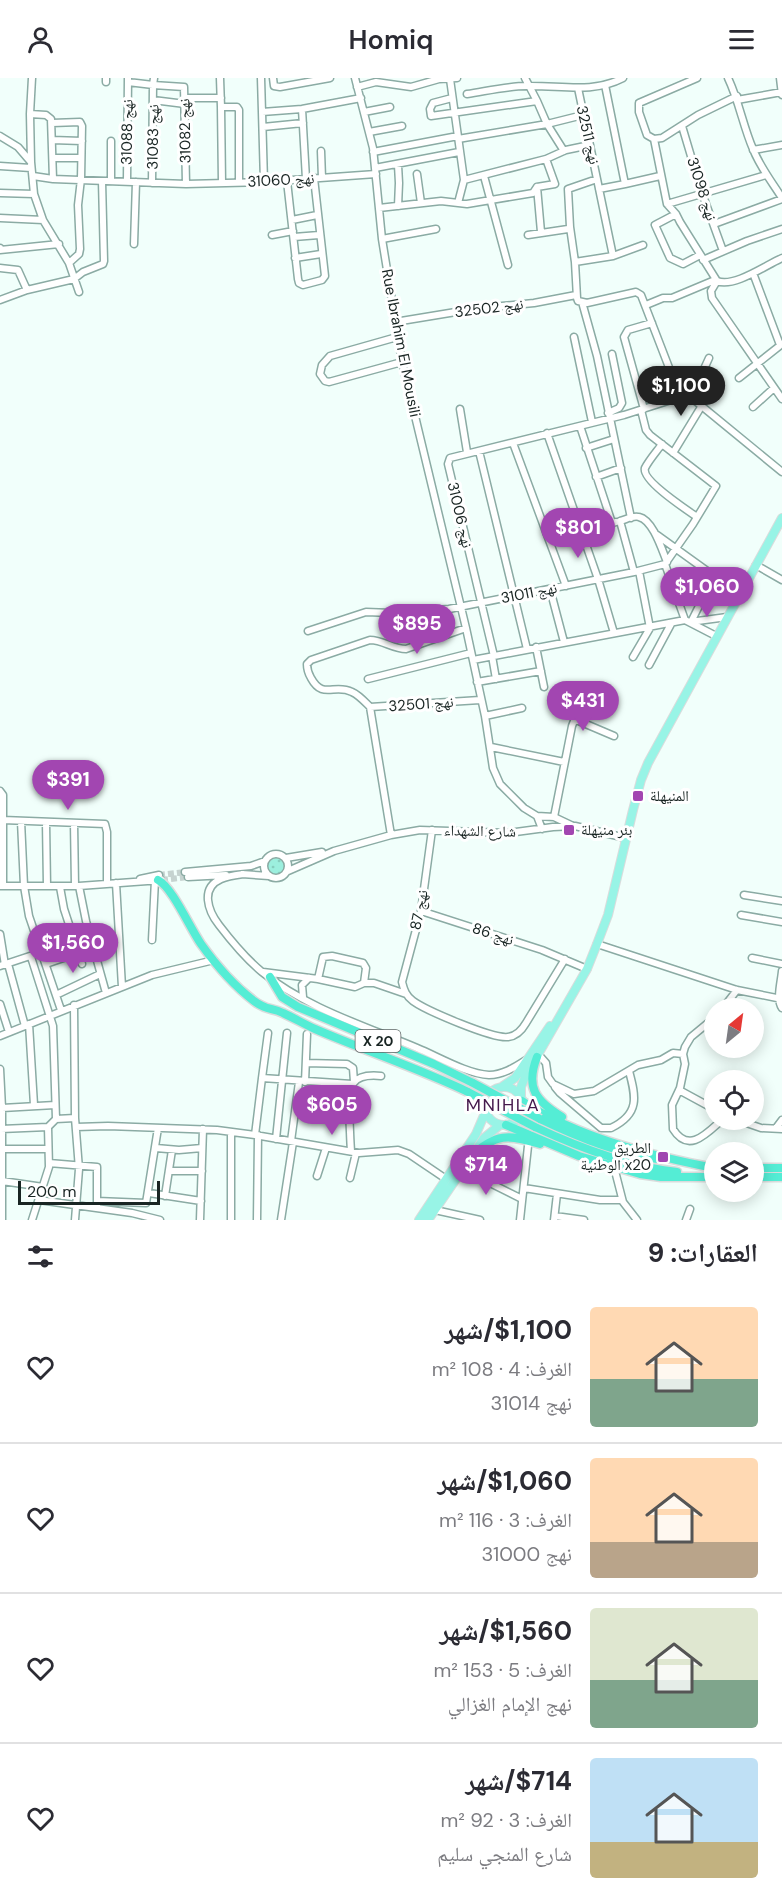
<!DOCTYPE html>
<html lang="ar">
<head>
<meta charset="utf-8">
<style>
	:root { --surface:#fff; --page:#f2f2f3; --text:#2b2b33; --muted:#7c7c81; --line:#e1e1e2; --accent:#a246b1 }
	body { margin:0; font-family:"DM Sans","Noto Naskh Arabic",sans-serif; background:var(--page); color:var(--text); direction:rtl; height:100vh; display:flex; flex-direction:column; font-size:22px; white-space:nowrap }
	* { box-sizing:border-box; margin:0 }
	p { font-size:20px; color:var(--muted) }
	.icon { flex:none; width:33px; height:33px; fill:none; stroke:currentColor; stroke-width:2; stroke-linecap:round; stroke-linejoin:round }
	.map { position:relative; height:1142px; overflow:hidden; direction:ltr }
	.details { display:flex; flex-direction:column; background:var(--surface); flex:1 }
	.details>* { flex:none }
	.needle { width:39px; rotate:29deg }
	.controls { position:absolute; left:704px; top:920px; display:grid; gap:12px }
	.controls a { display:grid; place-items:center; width:60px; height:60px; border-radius:50%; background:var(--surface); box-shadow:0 3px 15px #0003; font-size:30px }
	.scale { position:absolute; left:18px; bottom:15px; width:142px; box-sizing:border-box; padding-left:6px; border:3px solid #192523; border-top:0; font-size:16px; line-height:21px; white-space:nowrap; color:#192523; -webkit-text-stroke:4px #fff; paint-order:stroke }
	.price { position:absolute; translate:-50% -51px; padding:0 14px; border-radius:21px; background:var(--accent); color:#fff; font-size:20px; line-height:39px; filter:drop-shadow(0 2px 3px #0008) }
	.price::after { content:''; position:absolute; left:50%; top:36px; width:18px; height:14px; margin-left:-9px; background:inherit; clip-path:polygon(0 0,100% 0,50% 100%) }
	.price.on { background:#222; color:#fff }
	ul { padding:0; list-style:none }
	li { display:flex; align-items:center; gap:18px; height:150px; padding:0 24px }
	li+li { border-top:2px solid var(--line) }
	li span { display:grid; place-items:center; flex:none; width:168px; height:120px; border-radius:6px; color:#555 }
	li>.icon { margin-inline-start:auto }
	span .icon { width:72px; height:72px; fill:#fffc; stroke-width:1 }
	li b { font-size:26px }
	h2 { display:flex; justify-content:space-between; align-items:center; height:72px; padding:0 24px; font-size:26px }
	header { display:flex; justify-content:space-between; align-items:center; height:78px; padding:0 24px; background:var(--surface); font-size:27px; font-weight:600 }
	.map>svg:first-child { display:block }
	.grass { fill:url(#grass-dots) }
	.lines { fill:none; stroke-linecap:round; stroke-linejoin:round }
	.minor-tunnel { stroke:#c6d3d0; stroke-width:6; stroke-dasharray:6 3; stroke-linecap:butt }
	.minor-casing { stroke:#8baba4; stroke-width:9 }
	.major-casing { stroke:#dadcdc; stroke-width:10 }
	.highway-casing { stroke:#dadcdc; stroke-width:11 }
	.minor { stroke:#fff; stroke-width:6 }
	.major { stroke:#98f4e6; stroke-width:8 }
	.highway { stroke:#54edd5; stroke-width:8 }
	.highway-bridge-casing { stroke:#dadcdc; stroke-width:11; stroke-linecap:butt }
	.highway-bridge { stroke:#54edd5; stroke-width:8 }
	.poi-dot { fill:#a246b1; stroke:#fff; stroke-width:2 }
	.labels { text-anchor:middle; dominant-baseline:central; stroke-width:6; stroke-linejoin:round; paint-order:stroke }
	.shield { fill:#fff; stroke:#5e6665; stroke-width:1.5 }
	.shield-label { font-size:14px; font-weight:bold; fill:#192523 }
	.street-label { font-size:15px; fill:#192523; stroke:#fff }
	.poi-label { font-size:15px; fill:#192523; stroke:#fff; text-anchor:start }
	.quarter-label { font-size:18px; letter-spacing:1.5px; fill:#45194c; stroke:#fff }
</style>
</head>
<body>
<header><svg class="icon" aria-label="menu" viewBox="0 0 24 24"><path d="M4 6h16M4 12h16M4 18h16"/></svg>Homiq<svg class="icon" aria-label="person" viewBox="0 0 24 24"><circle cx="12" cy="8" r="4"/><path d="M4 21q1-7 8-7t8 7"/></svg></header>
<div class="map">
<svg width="782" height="1142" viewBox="0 0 782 1142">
	<defs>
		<pattern id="grass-dots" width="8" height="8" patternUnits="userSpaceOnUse" patternTransform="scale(1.5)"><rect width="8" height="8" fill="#9cefde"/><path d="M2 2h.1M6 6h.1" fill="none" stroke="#86cdbe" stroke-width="1.8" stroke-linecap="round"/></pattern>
	</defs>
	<rect width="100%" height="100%" fill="#f1fffb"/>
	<!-- grass -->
	<path class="grass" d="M267 789a9 9 0 1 1 18 0a9 9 0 1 1-18 0Z"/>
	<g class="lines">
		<!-- minor-tunnel -->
		<path class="minor-tunnel" d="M159 797 185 794
			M162 802 188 799"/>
		<!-- minor casing -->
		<g class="minor-casing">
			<path id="minor" d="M32 0 30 36 31 84 34 116 43 142 69 185 79 214
				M220 0 221 29H237L239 32V104
				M261 0 262 34
				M273 0 274 8 280 9 330 0
				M355 0 373 70 382 161 402 284 466 550 485 638 493 690 500 706 524 730 537 738 542 751
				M728 0C739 23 743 48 753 71 760 89 772 104 782 120
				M780 0 782 17
				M450 1 464 102 458 125
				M106 4V0
				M128 4 153 7 154 0
				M357 9 376 4 411 9 439 1 457 0
				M467 16C487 13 507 8 527 8 560 7 592 16 623 0
				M737 18 698 37 662 60 654 61 667 126 676 136 680 144 717 203C734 210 766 187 782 180
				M185 20H221
				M452 20 433 25 430 31 431 38 537 23
				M153 22 185 26
				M737 22 782 14
				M221 29 222 105
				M302 31 306 101
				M364 34 390 29
				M30 36 46 37 51 41 53 101
				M52 45 80 44 82 48 81 101 78 127 80 171 79 176 69 185
				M682 48 702 115 723 173
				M263 49 303 45
				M369 54 402 48
				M0 58 18 69 30 83
				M458 61 547 46 537 23 525 0
				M654 61 647 57 639 34V25L697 0
				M52 62 82 63
				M753 72 782 67
				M321 73 322 100
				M564 73 547 46 583 37
				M373 74 458 58
				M53 80H81
				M398 87 399 105 398 128
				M0 88 31 90
				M375 90 459 74
				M417 96 421 125
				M33 98 53 101 186 106 264 104 376 96
				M484 98 508 187
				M597 101 613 178
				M464 102 546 81 566 72 590 67
				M111 103V63
				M127 103 128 0
				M287 103 298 201 299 205 303 207 322 202 325 198 314 100
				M264 104 262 34 302 31 361 20
				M152 105 153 7 184 9 186 106
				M625 106 660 98
				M537 109 555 106 546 81
				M537 109 541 154
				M599 111 625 106 605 7
				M0 115 34 116
				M667 126 766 97
				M379 130 441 123 467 126 533 115 537 109
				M676 136 655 147 670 180 683 186 700 177
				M0 140 43 142
				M292 142 317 137
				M714 146 782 121
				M570 149 575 184
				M272 157 293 153
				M528 157 568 151 570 149 568 111 597 101 578 10
				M294 159 319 157
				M382 161 436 151
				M134 166 136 104
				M643 167 613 178 575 184 577 220 578 223 587 225 636 214 641 217 680 318
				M0 170V172L59 166
				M295 180 321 176
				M703 182 747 163 782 151
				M0 190 18 192 27 212 74 201 83 194 103 186 104 183 102 103
				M753 195 780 267
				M717 203 711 213 712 220 782 321
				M0 222 27 212
				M582 224 597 278 631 440
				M646 227 663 220H672L715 202
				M395 244 480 230 534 225 576 217
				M397 259 330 278 322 287 320 296 325 303 329 304 402 284
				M574 259 592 344
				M739 300 782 266
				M693 321 782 394
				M753 329 774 310
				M460 331 467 374
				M644 331 624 259 628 252 652 245
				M608 335 619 330 622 325 612 276
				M580 348 612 445
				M547 355 598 501 614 555
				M513 365 566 508
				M662 366C657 373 649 382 645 390 641 402 687 432 697 439
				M586 370 614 361
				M479 373 527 571
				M673 375 701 329
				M596 399 621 390
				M657 457 714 498 691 544
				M550 462 616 444
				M665 486 685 542 716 558
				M756 487 782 502
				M634 494 620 443C625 442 633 437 639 439 653 442 662 472 667 484
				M550 511 564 564
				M690 544 727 539
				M308 553 366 534 392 535 449 531 634 494 665 486 693 446 716 408 650 357 646 352 641 332
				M536 569 544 609
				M492 578 496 601
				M494 578 448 386 450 380 624 337 693 315 709 280
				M633 579 650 550 639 493
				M473 582 685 542
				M649 587 671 546
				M368 601 471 575
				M477 604 541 593
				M370 629 480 622
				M485 638 522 630
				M574 641 614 658
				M491 669 564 684
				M0 713 3 717V808
				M537 738 554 739 573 748
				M554 739 572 648 584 618
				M3 742 105 746 107 754V806
				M21 743 24 808 29 838 61 932
				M46 744 47 808
				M74 745 75 808
				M432 752 421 833 402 904C404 912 406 918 413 923 427 933 493 961 508 959 517 958 522 952 526 945L565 881
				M391 757 370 629C365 624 359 617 352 614 334 605 323 622 311 600 308 595 307 592 307 586L311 582 370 562C383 562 393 571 406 571L466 550
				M264 788a12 12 0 1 1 24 0a12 12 0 1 1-24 0Z
				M286 780 322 774
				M288 793 334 773 391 757 420 752 508 755 553 749 575 748 626 760
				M185 794 251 788 265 783
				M242 796 269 798
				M243 796C236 797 228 798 221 801 200 810 208 833 219 847 232 864 245 880 262 894 306 930 365 948 417 970 437 978 467 996 489 997 503 997 515 989 526 982
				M188 799 226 797
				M140 801 159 797
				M116 805 122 909
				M0 808H79L161 802
				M79 808 86 843 106 915
				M60 809 64 831 82 886
				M744 817 782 823
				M421 833 542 872 587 891
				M741 837 782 844
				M0 856 5 887
				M152 862 155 802
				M597 866 737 912 782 921
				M31 879 53 948 56 1041
				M752 880 782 886
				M8 886 25 948
				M46 886 78 875
				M0 888 42 874
				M782 893C781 905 776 921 782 930
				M263 894 318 901 355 909 364 905H374L406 916
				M318 901 323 879 332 878 363 885 366 890 364 905
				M56 917 100 896
				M303 919 302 907 309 900
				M0 926 9 954
				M74 927 75 1040 79 1091 75 1142
				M723 930 737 912
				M714 940 691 959 685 969 683 976 685 986 680 1010 672 1027 673 1051C689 1077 708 1054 723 1041
				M29 946 34 1027
				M0 958 152 897 214 882
				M538 976 546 985 548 999 553 1006 574 1016 594 1013 638 987 661 982 673 975 683 976
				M306 985 347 986 353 990 354 1004
				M0 991 2 1030V1142
				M262 1000 268 955
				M305 1004 307 956
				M555 1009 560 1015 601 1050H611C640 1036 636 1019 629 993
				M679 1012 714 1031
				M2 1030 55 1027
				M735 1041 761 1050 782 1051
				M76 1049 108 1048 217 1052 255 1057 359 1075 398 1072 409 1076 446 1101
				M776 1050 782 1042
				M1 1051 48 1049 56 1041 75 1040
				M255 1057 262 1000 352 1006
				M276 1061 287 955
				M291 1063 299 1004
				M156 1070 179 1072 202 1070
				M2 1071H48
				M351 1073C350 1060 350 1048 349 1035 348 1008 351 995 381 998
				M49 1085 97 1089V1127
				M614 1089 623 1124 637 1142
				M462 1091 522 1121
				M169 1093H202
				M317 1098 326 1070
				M350 1100 356 1075
				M2 1103 43 1109
				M524 1110 600 1122H622
				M149 1115 201 1123
				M165 1118 172 1072
				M39 1122 132 1135 160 1142
				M97 1123 146 1125 158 1050
				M435 1132 480 1142
				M555 1138 584 1142
				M32 1142 49 1089 48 1049
				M200 1142 203 1051
				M231 1142V1054
				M257 1142 258 1057
				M281 1142 293 1064
				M520 1142 528 1068
				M554 1142 557 1116
				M686 1142 690 1131"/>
		</g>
		<!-- major casing -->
		<g class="major-casing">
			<path id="major" d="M503 1008 515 1000 550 948
				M485 1028a19 19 0 1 1 38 0a19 19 0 1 1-38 0Z
				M521 1019V1009L525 999 587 891 597 866 608 837 633 732 641 702 648 685 782 440
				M419 1142 476 1056 485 1035
				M428 1142 484 1060 500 1047"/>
		</g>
		<!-- highway casing -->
		<g class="highway-casing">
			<path id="highway" d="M158 802C172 809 190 850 201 866 216 887 233 907 254 923 267 933 271 929 283 935 294 940 304 946 315 951 366 973 418 990 468 1014
				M270 899 282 919 298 929 434 986 473 1005
				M537 979C525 1010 536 1023 562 1039
				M522 1023C573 1057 644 1076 704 1088
				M540 1041C577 1059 616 1075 657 1081
				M506 1047 579 1078 640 1096 661 1099H711
				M535 1049C580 1070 627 1088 677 1094
				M470 1079C496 1055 508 1056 540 1066
				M753 1090H782
				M753 1099H782"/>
		</g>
		<!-- minor -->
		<use href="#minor" class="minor"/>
		<!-- major -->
		<use href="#major" class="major"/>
		<!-- highway -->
		<use href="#highway" class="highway"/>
		<!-- highway-bridge casing -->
		<g class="highway-bridge-casing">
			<path id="highway-bridge" d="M473 1005 540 1041
				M468 1014 535 1049"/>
		</g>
		<!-- highway-bridge -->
		<use href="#highway-bridge" class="highway-bridge"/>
	</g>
	<!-- markers -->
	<g class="poi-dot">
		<rect x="632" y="712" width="12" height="12" rx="3"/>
		<rect x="563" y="746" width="12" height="12" rx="3"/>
		<rect x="657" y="1073" width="12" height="12" rx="3"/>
	</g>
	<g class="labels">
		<!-- shield labels -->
		<rect class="shield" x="355.5" y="952" width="45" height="22" rx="4.5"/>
		<g class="shield-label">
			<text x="378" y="963">X 20</text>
		</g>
		<!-- street labels -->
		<g class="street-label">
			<text transform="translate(185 53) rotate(-91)">نهج 31082</text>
			<text transform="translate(127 54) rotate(-89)">نهج 31088</text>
			<text transform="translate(588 57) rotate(77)">نهج 32511</text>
			<text transform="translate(153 59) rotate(-89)">نهج 31083</text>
			<text transform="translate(281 102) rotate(-3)">نهج 31060</text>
			<text transform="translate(702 111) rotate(72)">نهج 31098</text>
			<text transform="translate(489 230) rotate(-7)">نهج 32502</text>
			<text transform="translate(401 265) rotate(79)">Rue Ibrahim El Mousili</text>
			<text transform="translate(460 437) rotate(77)">نهج 31006</text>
			<text transform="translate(529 515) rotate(-11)">نهج 31011</text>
			<text transform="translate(421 626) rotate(-4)">نهج 32501</text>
			<text transform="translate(480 753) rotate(1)">شارع الشهداء</text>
			<text transform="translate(419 832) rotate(-79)">نهج 87</text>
			<text transform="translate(493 856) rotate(18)">نهج 86</text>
		</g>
		<!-- poi labels -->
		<g class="poi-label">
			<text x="650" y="718">المنيهلة</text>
			<text x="581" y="752">بئر منيهلة</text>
			<text x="651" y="1070" text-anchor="end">الطريق<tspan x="651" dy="17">الوطنية x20</tspan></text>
		</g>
		<!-- quarter labels -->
		<g class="quarter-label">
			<text x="503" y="1027">MNIHLA</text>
		</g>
	</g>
</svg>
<div class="controls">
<a><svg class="needle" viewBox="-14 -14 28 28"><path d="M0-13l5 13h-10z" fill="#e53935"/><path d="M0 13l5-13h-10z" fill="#7c7c81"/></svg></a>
<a><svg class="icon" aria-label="locate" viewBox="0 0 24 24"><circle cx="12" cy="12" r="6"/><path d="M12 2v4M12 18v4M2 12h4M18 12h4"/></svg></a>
<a><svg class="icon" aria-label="layers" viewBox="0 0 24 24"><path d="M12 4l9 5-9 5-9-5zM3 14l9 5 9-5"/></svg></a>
</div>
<div class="scale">200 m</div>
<b class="price on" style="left:681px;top:339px">$1,100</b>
<b class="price" style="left:578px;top:481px">$801</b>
<b class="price" style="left:707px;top:540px">$1,060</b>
<b class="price" style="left:417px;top:577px">$895</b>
<b class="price" style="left:583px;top:654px">$431</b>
<b class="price" style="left:68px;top:733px">$391</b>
<b class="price" style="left:73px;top:896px">$1,560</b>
<b class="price" style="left:332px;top:1058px">$605</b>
<b class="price" style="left:486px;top:1118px">$714</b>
</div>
<section class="details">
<h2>العقارات: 9<svg class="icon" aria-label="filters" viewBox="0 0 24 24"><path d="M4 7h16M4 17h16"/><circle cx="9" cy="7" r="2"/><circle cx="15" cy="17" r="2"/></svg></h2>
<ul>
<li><span style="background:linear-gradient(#ffd9b3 60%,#7fa58c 0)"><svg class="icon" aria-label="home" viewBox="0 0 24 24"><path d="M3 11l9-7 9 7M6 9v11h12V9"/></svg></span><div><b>$1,100/شهر</b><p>الغرف: 4 · 108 m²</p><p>نهج 31014</p></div><svg class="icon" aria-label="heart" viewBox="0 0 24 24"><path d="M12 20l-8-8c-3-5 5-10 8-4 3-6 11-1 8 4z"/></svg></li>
<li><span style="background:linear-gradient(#ffd9b3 70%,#b9a48a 0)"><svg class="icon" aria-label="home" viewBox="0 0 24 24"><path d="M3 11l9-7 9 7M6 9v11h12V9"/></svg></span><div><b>$1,060/شهر</b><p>الغرف: 3 · 116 m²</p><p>نهج 31000</p></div><svg class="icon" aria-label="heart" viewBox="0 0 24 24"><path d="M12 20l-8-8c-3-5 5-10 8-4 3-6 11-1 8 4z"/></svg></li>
<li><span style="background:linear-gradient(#dfe7d0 60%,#7fa58c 0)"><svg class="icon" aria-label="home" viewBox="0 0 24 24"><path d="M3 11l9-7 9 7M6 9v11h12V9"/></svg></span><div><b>$1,560/شهر</b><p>الغرف: 5 · 153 m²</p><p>نهج الإمام الغزالي</p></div><svg class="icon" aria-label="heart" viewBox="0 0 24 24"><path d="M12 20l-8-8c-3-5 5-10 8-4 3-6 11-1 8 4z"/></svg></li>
<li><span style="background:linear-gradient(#bfe0f5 70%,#c2b280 0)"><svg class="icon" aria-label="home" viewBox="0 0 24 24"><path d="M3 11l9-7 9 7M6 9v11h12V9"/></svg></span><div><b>$714/شهر</b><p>الغرف: 3 · 92 m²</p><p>شارع المنجي سليم</p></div><svg class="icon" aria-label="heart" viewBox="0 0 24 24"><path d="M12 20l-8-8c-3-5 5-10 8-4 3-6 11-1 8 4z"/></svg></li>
</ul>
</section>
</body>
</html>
